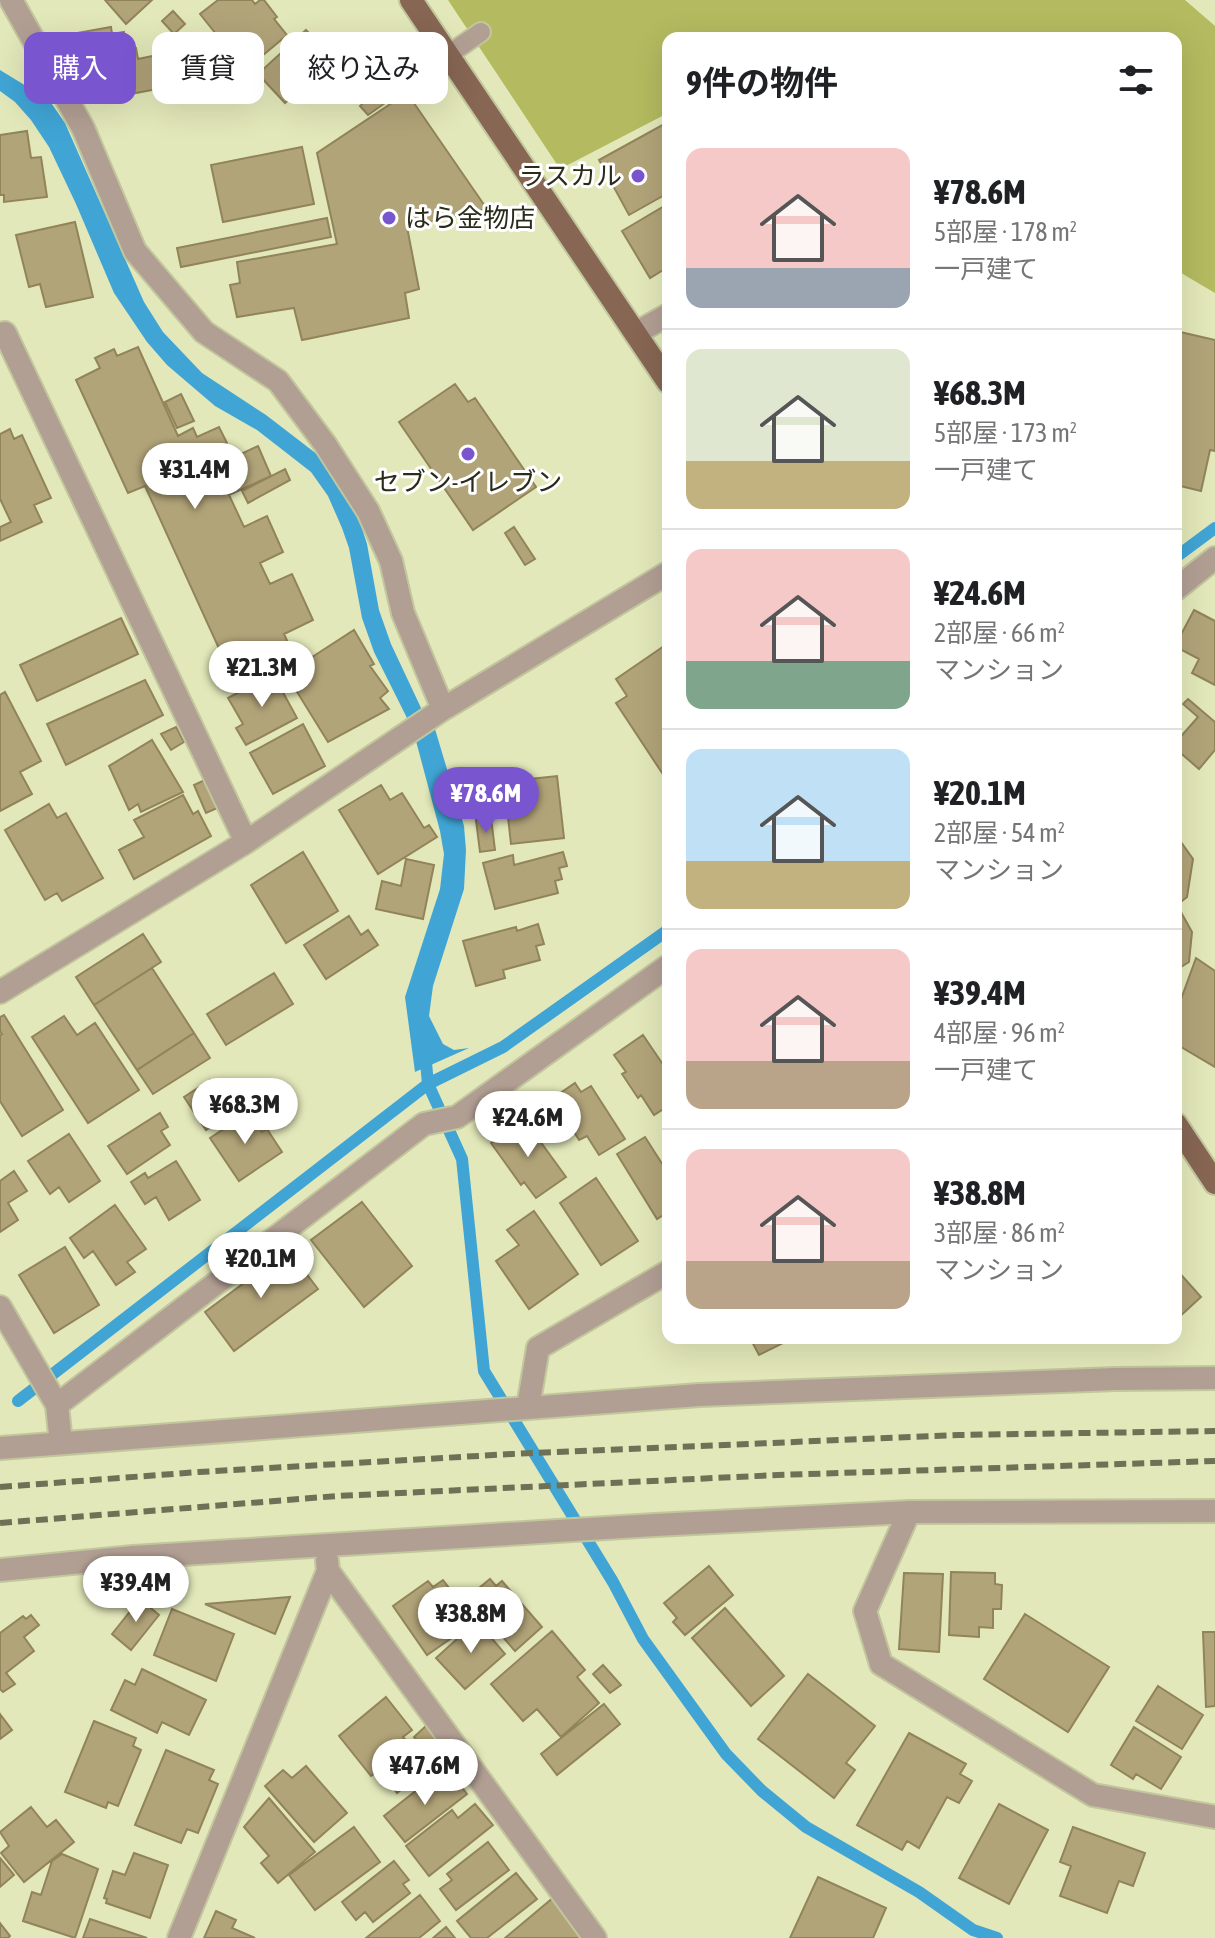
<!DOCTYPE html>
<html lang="ja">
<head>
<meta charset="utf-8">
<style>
	:root { --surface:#fff; --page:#f6f6f6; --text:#202124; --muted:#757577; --line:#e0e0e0; --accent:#7956d0 }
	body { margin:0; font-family:"Asap Condensed","Noto Sans JP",sans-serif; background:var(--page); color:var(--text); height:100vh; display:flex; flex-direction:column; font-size:30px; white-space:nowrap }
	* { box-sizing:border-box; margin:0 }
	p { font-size:26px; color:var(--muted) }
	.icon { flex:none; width:44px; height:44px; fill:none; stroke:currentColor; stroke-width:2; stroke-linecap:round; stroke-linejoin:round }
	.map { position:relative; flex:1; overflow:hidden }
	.details { position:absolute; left:662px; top:32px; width:520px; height:1312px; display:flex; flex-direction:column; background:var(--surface); border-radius:16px; box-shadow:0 8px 32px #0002 }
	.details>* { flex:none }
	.banner { position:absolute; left:24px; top:32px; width:518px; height:72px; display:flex; gap:16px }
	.price { position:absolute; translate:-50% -68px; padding:0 18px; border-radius:28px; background:#fff; color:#222; font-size:26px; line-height:52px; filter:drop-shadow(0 2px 4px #0008) }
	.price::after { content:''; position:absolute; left:50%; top:48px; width:24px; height:18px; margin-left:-12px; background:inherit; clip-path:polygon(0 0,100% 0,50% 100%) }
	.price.active { background:var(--accent); color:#fff }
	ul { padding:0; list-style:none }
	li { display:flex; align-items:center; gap:24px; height:200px; padding:0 24px }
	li+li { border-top:2px solid var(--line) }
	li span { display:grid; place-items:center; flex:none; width:224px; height:160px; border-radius:16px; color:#555 }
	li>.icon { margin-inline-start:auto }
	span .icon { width:96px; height:96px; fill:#fffc; stroke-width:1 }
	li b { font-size:34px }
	h2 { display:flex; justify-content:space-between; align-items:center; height:96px; padding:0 24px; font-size:34px }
	.chip { padding:0 28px; border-radius:16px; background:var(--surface); box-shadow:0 8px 32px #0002; font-size:28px; line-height:72px }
	.chip.active { background:var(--accent); color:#fff }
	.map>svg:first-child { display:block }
	.green { fill:#b3ba5f }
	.water { fill:#40a5d5 }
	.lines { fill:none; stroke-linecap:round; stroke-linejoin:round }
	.stream { stroke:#40a5d5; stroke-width:12 }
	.building { fill:#b2a479; stroke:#91845a; stroke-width:2 }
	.service-casing { stroke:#c2c69d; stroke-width:22 }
	.minor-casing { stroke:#c2c69d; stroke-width:26 }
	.tertiary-casing { stroke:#c2c69d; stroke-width:26 }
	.primary-casing { stroke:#c2c69d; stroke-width:26 }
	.service { stroke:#b29f94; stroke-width:18 }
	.minor { stroke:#b29f94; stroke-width:22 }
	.tertiary { stroke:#b29f94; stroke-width:22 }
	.primary { stroke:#876653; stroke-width:22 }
	.rail { stroke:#6e7155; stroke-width:6; stroke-dasharray:12 6; stroke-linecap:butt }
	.poi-dot { fill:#7956d0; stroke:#fff; stroke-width:3 }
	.labels { text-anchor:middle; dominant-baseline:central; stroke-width:6; stroke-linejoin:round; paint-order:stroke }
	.poi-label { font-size:26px; fill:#2a2c1a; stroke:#fff; text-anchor:end }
</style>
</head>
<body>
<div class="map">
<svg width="1215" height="1938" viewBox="0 0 1215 1938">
	<rect width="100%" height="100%" fill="#e3e8ba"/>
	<!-- green -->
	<path class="green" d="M448 0H1185L1215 26V293L1176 270V38H668V113L560 169Z"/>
	<!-- water -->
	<path class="water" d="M0 70 49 100 65 123 144 302 163 332 202 373 266 415 322 458 341 482 359 519 367 544 379 610 391 644 422 710 435 729 464 826 466 850 464 889 433 986 429 1016 443 1044 454 1050 469 1048 415 1072 405 997 440 889 444 854 440 831 416 741 406 716 374 652 362 618 349 548 342 528 328 496 311 472 257 430 215 406 167 365 147 342 114 293 76 204 49 147 31 120 15 102 0 91Z"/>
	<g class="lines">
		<!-- stream -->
		<path class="stream" d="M1176 557 1215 528
			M425 1052 428 1084 462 1159 484 1371 613 1582 643 1639 726 1754 762 1791 806 1827 919 1892 973 1930 997 1938
			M18 1401 428 1084 503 1047 668 930"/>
	</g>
	<!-- building -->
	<path class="building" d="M105 0H152L126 24Z
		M218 0H252L255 4 260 0H264L277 17 274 19 287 35 237 77 216 51 224 44 200 14Z
		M173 11 185 24 174 34 162 21Z
		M111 27 112 34 124 32 127 50 136 48 138 59 167 53 173 86 94 101 89 81 76 83 66 35Z
		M306 30 333 59 285 103 258 74Z
		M188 67 190 81 173 85 169 70Z
		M386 82 395 96 368 115 360 106Z
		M407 93 487 209 407 227 419 289 405 293 409 318 302 340 294 308 237 317 230 285 240 283 237 262 337 244 317 153Z
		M668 122V193L629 215 599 160Z
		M27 131 31 158 41 157 47 197 4 202V195H0V135Z
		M302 147 314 204 223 222 211 165Z
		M666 205 668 207V267L650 278 622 231Z
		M327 218 331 237 181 267 177 248Z
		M75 222 93 297 46 307 40 284 29 287 16 235Z
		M1176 331 1215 340V451L1210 450 1201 491 1176 485Z
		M138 347 178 436 193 428 197 437 219 427 227 443 209 452 244 527 267 516 283 552 260 563 270 584 292 574 313 620 284 634 290 647 254 663 249 652 226 664 145 486 128 493 76 380 100 368 95 358 114 349 117 356Z
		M455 384 468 402 475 398 536 487 473 530 399 422Z
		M181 394 194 421 177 428 165 402Z
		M10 429 14 439 22 435 51 498 34 505 42 522 0 541V527L11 522 0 499V434Z
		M258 446 271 476 229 495 216 466Z
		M285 469 290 480 248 503 242 491Z
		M514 527 535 559 525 565 505 533Z
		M1194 610 1215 621V685L1192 673 1199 659 1176 647V644Z
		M121 618 138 654 37 701 20 665Z
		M354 630 374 664 370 666 388 691 380 698 389 709 328 742 286 674Z
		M664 646 668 651V782L616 703 627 696 616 679Z
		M273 674 297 718 246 745 236 728 243 724 228 698Z
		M145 680 163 715 66 765 47 724Z
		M5 692 41 761 20 772 32 794 0 811V695Z
		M1188 699 1215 722V750L1199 769 1176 749V742L1198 717 1183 704Z
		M303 724 325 766 273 794 250 753Z
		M176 727 184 742 171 750 161 734Z
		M152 740 183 792 141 812 138 804 129 810 109 766Z
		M557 776 564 838 511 844 508 817 517 816 515 797 486 800 484 784Z
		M209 778 222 806 206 813 194 785Z
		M381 785 390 800 402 793 424 828 429 825 437 837 378 874 339 810Z
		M183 795 193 814 198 811 211 836 134 879 119 850 144 837 134 820Z
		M49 804 57 818 66 813 103 878 62 901 57 893 45 900 5 830Z
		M491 818 495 850 480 852 476 820Z
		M1176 835 1193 859 1187 897 1177 905 1192 932 1189 962 1176 970Z
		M303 852 338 911 286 943 251 885Z
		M563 852 567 866 559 868 562 879 555 881 558 893 495 909 483 863 513 855 514 865Z
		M406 859 434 865 423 919 376 909 382 881 401 886Z
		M349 916 361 935 368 930 378 945 326 979 304 945Z
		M538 924 544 944 536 946 540 960 503 970 505 978 476 986 463 941 516 927 517 931Z
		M143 934 161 962 94 1005 76 977Z
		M1196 958 1215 971V1067L1176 1044V1013Z
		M152 968 194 1033 137 1070 94 1005Z
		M274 973 293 1004 226 1045 207 1014Z
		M4 1015 63 1110 22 1136 0 1101V1035L2 1034 0 1031V1017Z
		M64 1016 77 1035 95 1023 139 1090 88 1123 32 1037Z
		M194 1033 210 1058 153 1094 137 1070Z
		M643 1035 668 1072V1106L654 1115 641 1095 638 1098 622 1074 626 1072 614 1055Z
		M228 1079 245 1104 206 1130 184 1097 210 1080 215 1087Z
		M575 1083 581 1092 591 1086 625 1139 599 1155 587 1136 579 1140 553 1098Z
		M160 1113 168 1127 161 1131 170 1145 127 1174 108 1146Z
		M248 1113 262 1132 267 1129 282 1152 239 1181 210 1138Z
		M524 1119 566 1177 536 1198 524 1182 521 1185 491 1143Z
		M69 1134 100 1181 69 1202 59 1187 50 1194 28 1161Z
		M645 1137 668 1173V1212L657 1219 617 1154Z
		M176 1161 200 1200 169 1220 156 1197 145 1204 131 1182 145 1173 148 1178Z
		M14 1171 27 1191 8 1203 18 1220 0 1232V1181Z
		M596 1178 638 1241 601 1265 560 1203Z
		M362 1202 412 1266 364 1307 311 1240Z
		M115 1205 146 1249 127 1262 135 1272 116 1285 93 1251 84 1258 70 1238Z
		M534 1211 578 1274 529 1309 496 1261 519 1245 507 1230Z
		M65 1247 99 1305 54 1333 19 1275Z
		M288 1250 318 1289 234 1351 205 1312Z
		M1176 1269 1201 1297 1176 1320Z
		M750 1338H793L759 1355Z
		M709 1566 733 1595 685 1635 673 1622 677 1618 664 1603Z
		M951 1572 995 1573V1584L1002 1585 1001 1609H993V1628L979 1627V1637L949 1635Z
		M904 1573 943 1574 939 1652 899 1649Z
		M490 1579 496 1586 502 1581 542 1627 515 1651 468 1597Z
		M443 1580 462 1605 454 1610 466 1628 427 1655 393 1606 428 1581 433 1587Z
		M290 1597 275 1634 205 1604Z
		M140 1599 159 1615 131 1650 112 1634Z
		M725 1608 784 1676 751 1706 692 1638Z
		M172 1609 234 1634 216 1681 154 1655Z
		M1025 1614 1109 1667 1068 1732 984 1679Z
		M31 1615 39 1625 24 1637 34 1651 6 1673 15 1684 3 1692 0 1689V1633L23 1616 26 1619Z
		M477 1621 505 1654 465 1689 436 1658Z
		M552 1631 585 1670 577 1677 599 1703 561 1737 537 1709 523 1721 491 1684Z
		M1203 1632H1215V1706L1206 1707Z
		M603 1665 621 1685 610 1693 593 1674Z
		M142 1669 206 1700 189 1735 162 1722 157 1733 111 1710 125 1680 135 1685Z
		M808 1674 875 1726 846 1763 855 1770 834 1798 758 1739Z
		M1158 1686 1203 1715 1182 1749 1136 1721Z
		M386 1697 412 1730 403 1737 428 1768 397 1793 380 1770 371 1776 339 1736Z
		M604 1704 620 1724 557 1775 541 1754Z
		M0 1714 12 1730 0 1739Z
		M94 1721 136 1738 133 1746 141 1750 118 1806 108 1802 106 1808 65 1792Z
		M427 1725 449 1752 436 1762 414 1737Z
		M1134 1727 1181 1757 1161 1789 1136 1774 1133 1779 1111 1765Z
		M909 1733 966 1764 960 1774 972 1781 959 1803 947 1797 919 1848 907 1841 902 1850 857 1825Z
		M166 1750 214 1770 209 1780 218 1784 198 1833 187 1829 181 1843 135 1825Z
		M306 1766 347 1813 314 1842 265 1786 283 1770 292 1778Z
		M451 1773 467 1794 405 1842 384 1816 427 1782 431 1788Z
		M269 1798 315 1852 278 1883 261 1863 269 1856 244 1827Z
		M475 1804 493 1825 429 1876 406 1846 452 1810 458 1818Z
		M999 1804 1048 1830 1009 1904 959 1878Z
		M31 1807 47 1827 56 1820 74 1842 24 1882 1 1853 9 1846 0 1832Z
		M354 1827 380 1862 315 1910 289 1875Z
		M1073 1827 1145 1853 1133 1886 1119 1881 1107 1913 1060 1896 1071 1866 1060 1862Z
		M488 1842 509 1870 456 1910 440 1889 452 1880 447 1874Z
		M134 1853 168 1865 150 1918 106 1903 107 1899 104 1898 113 1871 125 1875Z
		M62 1854 98 1869 75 1938 23 1921 32 1892 41 1895 52 1861Z
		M0 1858 14 1875 0 1887Z
		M394 1861 409 1880 403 1884 410 1893 373 1922 365 1912 356 1920 342 1902Z
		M516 1873 537 1899 487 1938H471L457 1921Z
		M818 1877 886 1908 873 1938H790Z
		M420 1895 440 1921 419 1938H366Z
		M554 1897 588 1938H505Z
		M216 1911 236 1920 232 1928 255 1938H204Z
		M90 1919 147 1938H83Z
		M0 1923 10 1936 8 1938H0Z
		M446 1927 455 1938H433Z"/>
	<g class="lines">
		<!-- service casing -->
		<g class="service-casing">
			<path id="service" d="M448 55 481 32"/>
		</g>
		<!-- minor casing -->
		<g class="minor-casing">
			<path id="minor" d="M11 0 83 128 135 251 204 332 278 381 325 444 368 511 391 561 403 613 443 709
				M636 333 668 315
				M0 334 5 333 246 842
				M1176 589 1215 558
				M0 992 246 842 443 709 668 573
				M0 1307 57 1405 61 1443
				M57 1405 424 1124 457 1117 668 966
				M528 1407 538 1348 668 1272
				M909 1512 865 1611 881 1664 1093 1795 1215 1817
				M328 1571 595 1938
				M179 1938 328 1571 327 1560"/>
		</g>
		<!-- tertiary casing -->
		<g class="tertiary-casing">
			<path id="tertiary" d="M0 1448 699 1395 1116 1379 1215 1378
				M0 1570 133 1557 655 1525 909 1512 1215 1511"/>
		</g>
		<!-- primary casing -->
		<g class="primary-casing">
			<path id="primary" d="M411 0 668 382
				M1176 1124 1215 1183"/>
		</g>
		<!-- service -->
		<use href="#service" class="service"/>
		<!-- minor -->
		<use href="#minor" class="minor"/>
		<!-- tertiary -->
		<use href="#tertiary" class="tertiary"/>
		<!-- primary -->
		<use href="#primary" class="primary"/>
		<!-- rail -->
		<path class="rail" d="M0 1487 199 1472 512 1454 958 1435 1215 1431
			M0 1523 337 1496 778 1475 1215 1461"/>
	</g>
	<!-- markers -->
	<g class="poi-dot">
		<circle cx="638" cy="176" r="8"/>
		<circle cx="389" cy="218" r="8"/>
		<circle cx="468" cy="454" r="8"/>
	</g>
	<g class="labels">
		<!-- poi labels -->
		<g class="poi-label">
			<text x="622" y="176">ラスカル</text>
			<text x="405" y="218" text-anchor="start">はら金物店</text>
			<text x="468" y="482" text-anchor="middle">セブン-イレブン</text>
		</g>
	</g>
</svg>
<b class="price" style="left:195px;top:511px">¥31.4M</b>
<b class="price" style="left:262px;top:709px">¥21.3M</b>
<b class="price active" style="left:486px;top:835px">¥78.6M</b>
<b class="price" style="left:245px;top:1146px">¥68.3M</b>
<b class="price" style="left:528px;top:1159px">¥24.6M</b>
<b class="price" style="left:261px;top:1300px">¥20.1M</b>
<b class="price" style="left:136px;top:1624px">¥39.4M</b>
<b class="price" style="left:471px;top:1655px">¥38.8M</b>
<b class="price" style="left:425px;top:1807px">¥47.6M</b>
<div class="banner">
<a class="chip active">購入</a>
<a class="chip">賃貸</a>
<a class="chip">絞り込み</a>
</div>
<section class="details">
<h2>9件の物件<svg class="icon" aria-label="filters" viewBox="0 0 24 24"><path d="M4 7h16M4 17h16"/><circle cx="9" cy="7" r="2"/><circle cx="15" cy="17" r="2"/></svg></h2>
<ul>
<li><span style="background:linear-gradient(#f6c9c9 75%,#9aa5b1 0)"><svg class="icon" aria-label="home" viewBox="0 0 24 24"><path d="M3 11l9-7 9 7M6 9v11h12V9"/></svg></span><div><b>¥78.6M</b><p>5部屋 · 178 m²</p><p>一戸建て</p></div></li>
<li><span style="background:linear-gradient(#dfe7d0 70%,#c2b280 0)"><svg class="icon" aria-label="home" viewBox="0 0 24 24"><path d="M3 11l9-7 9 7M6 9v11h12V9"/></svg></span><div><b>¥68.3M</b><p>5部屋 · 173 m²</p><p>一戸建て</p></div></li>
<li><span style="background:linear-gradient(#f6c9c9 70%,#7fa58c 0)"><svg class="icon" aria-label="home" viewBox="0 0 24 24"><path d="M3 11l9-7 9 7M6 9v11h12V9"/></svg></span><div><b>¥24.6M</b><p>2部屋 · 66 m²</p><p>マンション</p></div></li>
<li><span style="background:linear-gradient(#bfe0f5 70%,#c2b280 0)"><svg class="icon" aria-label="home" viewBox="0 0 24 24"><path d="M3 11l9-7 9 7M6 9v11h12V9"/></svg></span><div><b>¥20.1M</b><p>2部屋 · 54 m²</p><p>マンション</p></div></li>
<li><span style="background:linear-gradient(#f6c9c9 70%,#b9a48a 0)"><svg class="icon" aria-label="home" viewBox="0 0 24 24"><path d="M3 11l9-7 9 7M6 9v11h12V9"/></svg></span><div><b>¥39.4M</b><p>4部屋 · 96 m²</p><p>一戸建て</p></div></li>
<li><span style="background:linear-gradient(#f6c9c9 70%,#b9a48a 0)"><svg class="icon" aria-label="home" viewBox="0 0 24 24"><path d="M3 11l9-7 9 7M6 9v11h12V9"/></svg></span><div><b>¥38.8M</b><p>3部屋 · 86 m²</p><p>マンション</p></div></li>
</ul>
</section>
</div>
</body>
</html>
